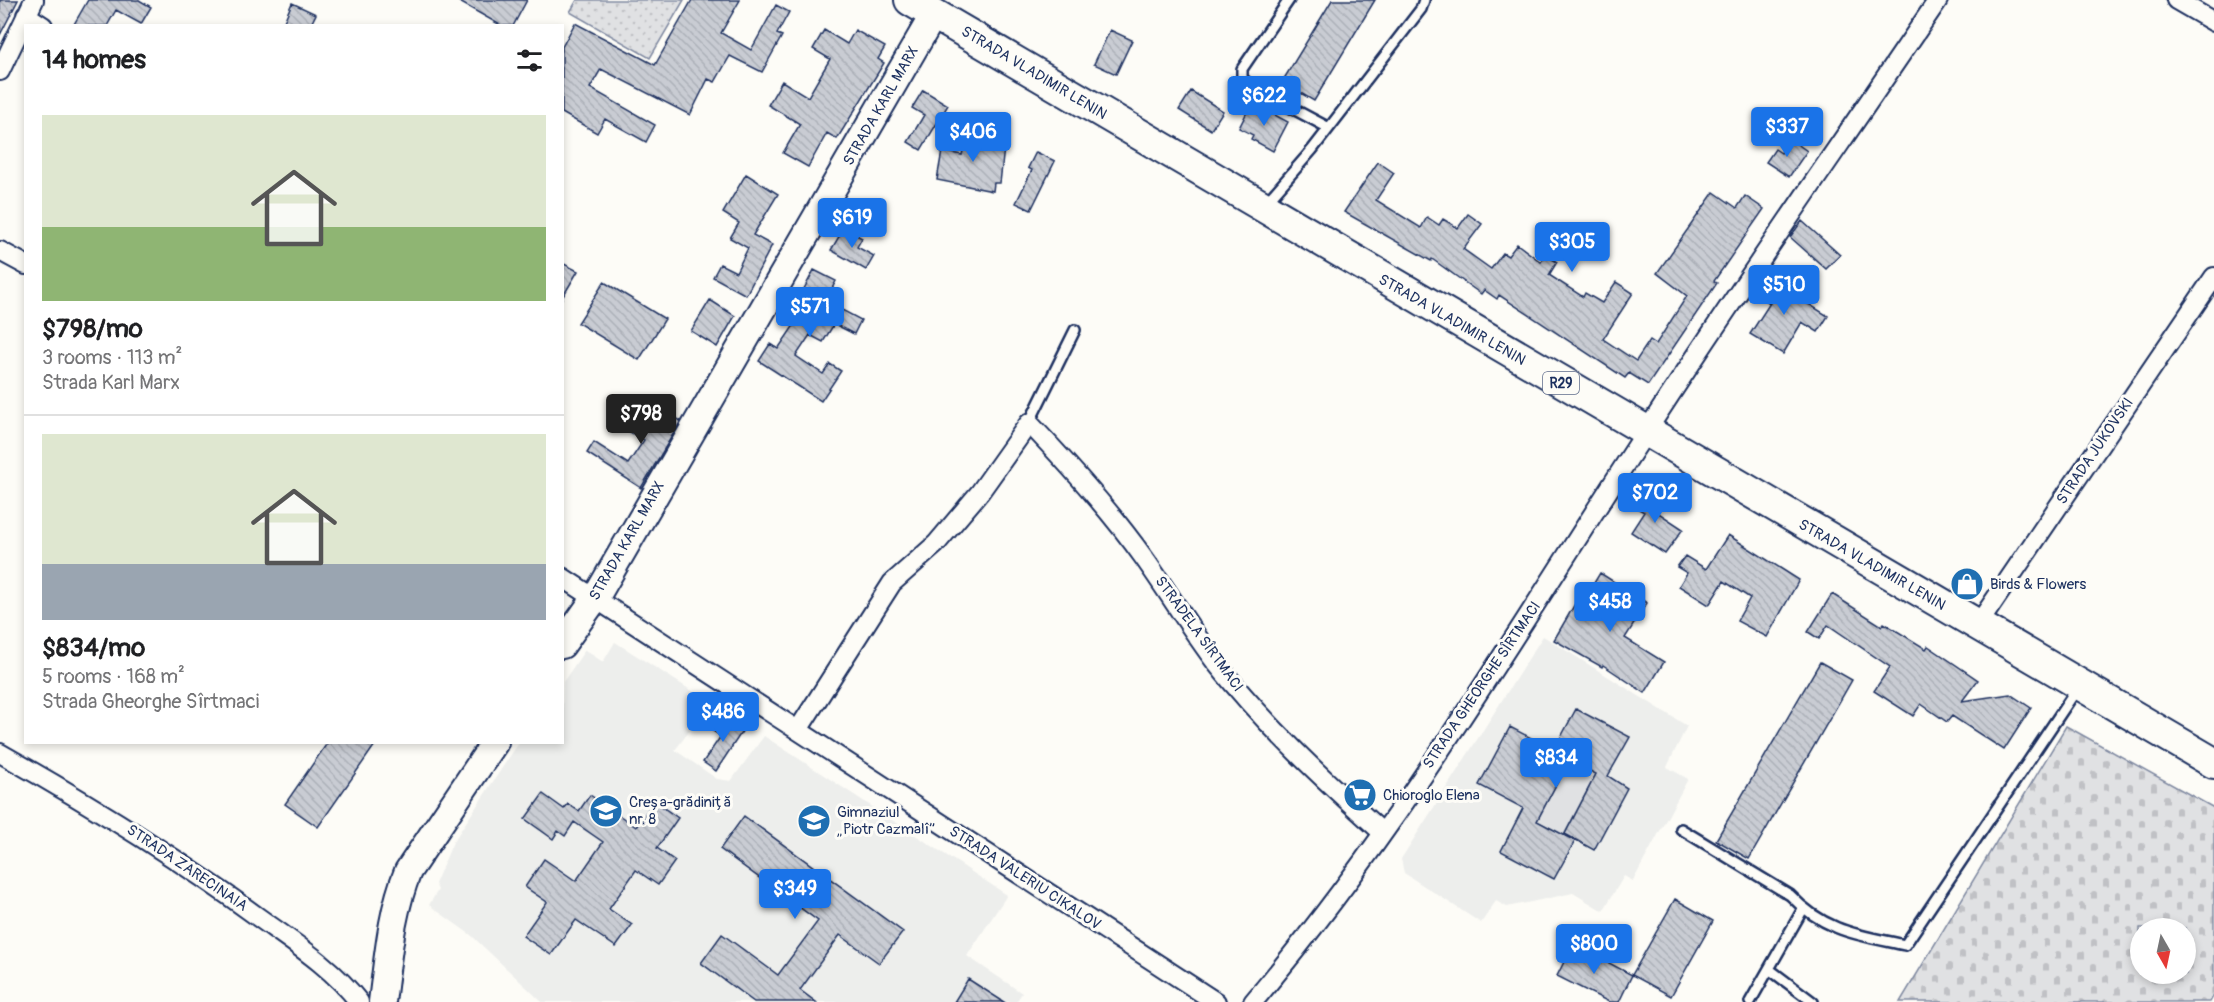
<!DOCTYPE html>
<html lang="en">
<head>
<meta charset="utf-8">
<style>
	:root { --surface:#fff; --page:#f6f6f6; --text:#202124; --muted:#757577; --line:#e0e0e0; --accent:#1a73e8 }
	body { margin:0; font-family:Pangolin,sans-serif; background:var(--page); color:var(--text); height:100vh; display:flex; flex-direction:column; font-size:22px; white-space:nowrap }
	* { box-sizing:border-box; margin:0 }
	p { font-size:20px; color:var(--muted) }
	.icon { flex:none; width:33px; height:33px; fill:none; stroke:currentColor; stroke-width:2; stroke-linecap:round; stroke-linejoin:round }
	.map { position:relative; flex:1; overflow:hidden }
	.details { position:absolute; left:24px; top:24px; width:540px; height:720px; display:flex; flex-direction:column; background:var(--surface); border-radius:0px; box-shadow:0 3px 9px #0003 }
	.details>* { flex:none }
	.needle { width:39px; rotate:171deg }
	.controls { position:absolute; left:2130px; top:918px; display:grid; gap:12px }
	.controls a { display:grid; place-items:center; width:66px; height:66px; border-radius:50%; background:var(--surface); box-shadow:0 3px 9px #0003; font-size:30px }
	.price { position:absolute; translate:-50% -51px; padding:0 14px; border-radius:6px; background:var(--accent); color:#fff; font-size:20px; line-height:39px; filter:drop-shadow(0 2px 3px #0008) }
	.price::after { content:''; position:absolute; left:50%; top:36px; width:18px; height:14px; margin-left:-9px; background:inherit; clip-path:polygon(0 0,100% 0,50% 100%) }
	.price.current { background:#222; color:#fff }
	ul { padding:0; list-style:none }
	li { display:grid; align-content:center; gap:12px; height:318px; padding:0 18px }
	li+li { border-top:2px solid var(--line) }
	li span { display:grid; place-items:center; height:186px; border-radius:0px; color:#555 }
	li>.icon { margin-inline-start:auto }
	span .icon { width:108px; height:108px; fill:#fffc; stroke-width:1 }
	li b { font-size:26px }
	h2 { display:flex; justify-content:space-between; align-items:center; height:72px; padding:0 18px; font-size:26px }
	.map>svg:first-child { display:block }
	.built { fill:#edeeec }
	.grass { fill:url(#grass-dots); stroke:#7e88a0; stroke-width:1.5 }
	.cemetery { fill:url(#cemetery-stones); stroke:#7e88a0; stroke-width:1.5; fill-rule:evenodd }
	.garden { fill:#e0e1e3; stroke:#7e88a0; stroke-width:1.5 }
	.building { fill:url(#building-back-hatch); stroke:#1b2f5e; stroke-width:1.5 }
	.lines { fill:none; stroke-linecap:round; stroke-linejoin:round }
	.lane-casing { stroke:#1b2f5e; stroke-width:14 }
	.street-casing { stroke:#1b2f5e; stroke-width:22 }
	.secondary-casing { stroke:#1b2f5e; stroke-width:30 }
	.primary-casing { stroke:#1b2f5e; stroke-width:34 }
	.lane { stroke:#fdfcf7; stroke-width:9 }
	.street { stroke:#fdfcf7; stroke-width:18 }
	.secondary { stroke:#fdfcf7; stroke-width:26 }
	.primary { stroke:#fdfcf7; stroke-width:30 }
	.labels { text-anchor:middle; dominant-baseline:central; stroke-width:6; stroke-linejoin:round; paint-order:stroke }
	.shield { fill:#fdfcf7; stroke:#5f6c8c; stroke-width:1.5 }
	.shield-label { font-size:14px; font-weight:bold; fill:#1b2f5e }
	.street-label { font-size:15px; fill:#1b2f5e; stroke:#fdfcf7 }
	.poi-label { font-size:15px; fill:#1b2f5e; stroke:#fdfcf7; text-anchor:start }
</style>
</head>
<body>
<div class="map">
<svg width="2214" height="1002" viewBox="0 0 2214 1002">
	<defs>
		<pattern id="grass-dots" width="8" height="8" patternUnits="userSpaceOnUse" patternTransform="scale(1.5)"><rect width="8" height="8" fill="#e0e1e3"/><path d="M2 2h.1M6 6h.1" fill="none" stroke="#c0c1c5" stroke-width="1.8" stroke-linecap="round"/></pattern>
		<pattern id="cemetery-stones" width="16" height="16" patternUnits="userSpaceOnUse" patternTransform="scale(1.5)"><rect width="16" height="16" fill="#e0e1e3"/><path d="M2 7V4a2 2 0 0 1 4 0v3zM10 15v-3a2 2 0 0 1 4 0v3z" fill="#c0c1c5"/></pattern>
		<pattern id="building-back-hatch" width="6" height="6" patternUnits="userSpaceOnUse" patternTransform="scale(1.5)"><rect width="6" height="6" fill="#c9ccd3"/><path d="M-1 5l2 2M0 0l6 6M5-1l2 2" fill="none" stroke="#acb0b8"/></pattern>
	</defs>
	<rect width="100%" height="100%" fill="#fdfcf7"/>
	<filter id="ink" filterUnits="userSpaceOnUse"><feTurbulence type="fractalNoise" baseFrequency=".0167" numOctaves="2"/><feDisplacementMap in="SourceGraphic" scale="12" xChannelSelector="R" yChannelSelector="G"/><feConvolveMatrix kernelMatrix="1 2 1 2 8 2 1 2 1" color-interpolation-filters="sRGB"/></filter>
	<g filter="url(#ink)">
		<!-- built -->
		<path class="built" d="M1543 636 1687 726 1667 767 1688 779 1633 881 1624 876 1603 911 1573 893 1507 907 1496 901 1481 923 1404 873 1401 859Z
			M615 642 711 703 675 750 717 779 731 781 764 736 1007 895 967 956 1022 993 1016 1002H542L471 935 429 905 438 890 435 884 453 842 508 759 519 743 562 742 563 682 585 650 603 662Z"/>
		<!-- grass -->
		<path class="grass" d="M577 0H684L650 58 570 12Z"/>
		<!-- cemetery -->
		<path class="cemetery" d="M2066 726 2214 808V995L2210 1002H1900ZM2140 928H2186V974H2140Z"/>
		<!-- garden -->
		<path class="garden" d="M1569 760 1596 774 1564 835 1537 821Z"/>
		<!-- building -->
		<path class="building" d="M0 0H18L0 35Z
			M88 0H139L151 7 141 24 116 10 107 26H73Z
			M456 0H527L513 26H502Z
			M692 0H740L721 33 751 50 776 5 789 12 777 34 782 36 762 72 730 56 715 82 708 79 690 115 601 69 590 88 655 125 646 142 605 119 597 133 562 113V47L575 23 655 65Z
			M1332 0H1375L1314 101 1282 82Z
			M292 3 316 14 310 26H282Z
			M824 30 847 44 855 30 885 47 878 59 884 63 837 139 827 133 808 167 783 153 800 124 768 105 782 81 808 97 830 59 813 49Z
			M1110 30 1132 40 1116 74 1094 64Z
			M923 90 948 105 921 150 908 142 924 115 912 108Z
			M1191 91 1223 111 1211 130 1179 110Z
			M1249 108 1259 113 1262 108 1288 122 1273 151 1251 139 1253 135 1239 128Z
			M968 127 988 131 986 146 1004 148 1000 183H994L993 191 937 180 942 151 962 155Z
			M1790 139 1807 151 1789 177 1766 162 1775 149 1781 153Z
			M1036 152 1055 161 1031 210 1016 203 1032 170 1028 168Z
			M1378 162 1394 173 1376 200 1421 228 1427 217 1439 225 1443 219 1458 228 1468 214 1482 224 1463 249 1491 269 1503 253 1508 256 1517 244 1541 262 1546 255 1557 262 1549 275 1583 297 1585 293 1602 303 1616 282 1633 293 1603 339 1636 361 1650 340 1656 344 1687 296 1657 273 1714 192 1737 208 1745 196 1764 209 1714 281 1717 283 1648 385 1629 373 1625 378 1499 295 1497 299 1484 290 1481 294 1432 259 1431 261 1344 212Z
			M746 174 778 194 753 235 772 245 746 295 713 277 720 264 736 272 748 248 730 238 739 223 723 213Z
			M1802 221 1840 255 1826 269 1790 237Z
			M844 228 862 238 857 247 874 256 866 270 831 250Z
			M562 263 578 271 562 298Z
			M814 270 836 281 825 301 861 320 854 334 834 324 823 342 810 335 796 356 823 374 830 364 841 371 821 401 759 361 770 344 778 349 805 309 796 304Z
			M1765 277 1828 316 1818 332 1802 322 1783 354 1750 334 1770 303 1755 294Z
			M604 282 665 319 639 360 578 323Z
			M710 300 735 316 717 347 691 331Z
			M634 408 653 419 659 408 681 421 641 488 587 453 594 442 628 464 644 440 623 428Z
			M1648 488 1665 498 1657 512 1683 529 1665 554 1631 532 1644 512 1637 508Z
			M1728 535 1799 580 1767 637 1737 621 1750 598 1724 581 1709 605 1679 586 1687 573 1677 567 1685 556 1706 569Z
			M1600 573 1647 603 1625 638 1664 662 1645 693 1603 665 1602 667 1554 640 1583 590 1588 593Z
			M1832 594 1882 626 1884 623 1926 649 1928 646 1978 680 1962 701 2010 694 2031 708 2004 750 1952 716 1947 722 1921 704 1913 716 1874 691 1890 667 1828 625 1819 639 1808 632Z
			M1820 662 1852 680 1749 859 1716 840Z
			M1576 709 1630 737 1608 776 1627 788 1594 850 1565 834 1596 774 1569 760 1537 821 1575 841 1554 879 1501 851 1523 808 1479 785 1510 727 1554 750Z
			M723 717 743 730 716 771 703 762 721 736 713 731Z
			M328 742H377L318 827 285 804Z
			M543 794 564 809 568 804 579 811 590 795 636 827 654 801 678 818 657 848 675 861 658 885 636 870 609 909 632 925 616 947 576 920 551 955 523 936 547 902 525 887 544 859 576 881 603 842 574 822 565 836 558 831 553 839 525 819Z
			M744 816 903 932 879 963 840 935 800 990 816 1002H754L701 963 722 934 778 975 818 921 720 849Z
			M1675 899 1713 921 1671 996 1632 975Z
			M1573 944 1632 975 1619 1002H1609L1557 976Z
			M968 979 1004 1002H954Z"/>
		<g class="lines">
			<!-- lane casing -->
			<g class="lane-casing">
				<path id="lane" d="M1289 0 1242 69V78L1252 87 1329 128
					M1265 204 1312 150 1421 9 1424 0
					M1029 423 1075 330
					M1681 829 1790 895C1825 932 1859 935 1905 945L2077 689
					M1769 969 1813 1002
					M1750 1002 1803 909"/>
			</g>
			<!-- street casing -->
			<g class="street-casing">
				<path id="street" d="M2176 0 2214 22
					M26 15 43 26
					M0 71 34 0
					M0 251 26 265
					M562 577 1216 1002
					M1977 626 2214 277
					M798 730 892 583 936 544 980 492 1029 423C1070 466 1110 510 1144 558 1169 593 1191 630 1217 664 1266 726 1324 780 1383 833
					M0 753C90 804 175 856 258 917 294 943 332 967 359 1002
					M1253 1002C1402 826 1519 627 1644 435 1739 288 1840 145 1938 0"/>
			</g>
			<!-- secondary casing -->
			<g class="secondary-casing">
				<path id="secondary" d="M562 645 596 597 934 14
					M382 1002C388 957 391 913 408 871L495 742"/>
			</g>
			<!-- primary casing -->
			<g class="primary-casing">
				<path id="primary" d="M910 0 2214 763"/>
			</g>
			<!-- lane -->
			<use href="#lane" class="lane"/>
			<!-- street -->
			<use href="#street" class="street"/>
			<!-- secondary -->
			<use href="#secondary" class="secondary"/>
			<!-- primary -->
			<use href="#primary" class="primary"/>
		</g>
	</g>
	<!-- icons -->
	<defs>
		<g id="shop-disc" transform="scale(1.725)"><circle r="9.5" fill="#1f6fb2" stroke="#fdfcf7"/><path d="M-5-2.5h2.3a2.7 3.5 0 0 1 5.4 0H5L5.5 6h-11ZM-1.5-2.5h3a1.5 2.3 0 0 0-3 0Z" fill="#fff"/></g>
		<g id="supermarket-disc" transform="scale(1.725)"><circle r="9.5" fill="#1f6fb2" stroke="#fdfcf7"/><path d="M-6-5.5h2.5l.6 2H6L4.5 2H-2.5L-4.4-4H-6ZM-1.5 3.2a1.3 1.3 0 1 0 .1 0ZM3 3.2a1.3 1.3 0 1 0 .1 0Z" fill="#fff"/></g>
		<g id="school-disc" transform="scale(1.725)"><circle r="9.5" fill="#1f6fb2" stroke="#fdfcf7"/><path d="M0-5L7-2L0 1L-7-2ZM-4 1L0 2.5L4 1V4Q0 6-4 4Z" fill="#fff"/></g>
	</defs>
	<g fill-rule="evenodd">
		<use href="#shop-disc" x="1967" y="584"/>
		<use href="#supermarket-disc" x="1360" y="795"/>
		<use href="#school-disc" x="606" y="811"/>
		<use href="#school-disc" x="814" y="821"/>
	</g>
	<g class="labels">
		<!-- shield labels -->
		<rect class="shield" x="1543" y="372" width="36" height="22" rx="4.5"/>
		<g class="shield-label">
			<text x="1561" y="383">R29</text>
		</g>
		<!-- street labels -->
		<g class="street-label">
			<text transform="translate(1034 73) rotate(31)">STRADA VLADIMIR LENIN</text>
			<text transform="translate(881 106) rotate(-60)">STRADA KARL MARX</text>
			<text transform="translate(1452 320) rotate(30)">STRADA VLADIMIR LENIN</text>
			<text transform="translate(2095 451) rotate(-56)">STRADA JUKOVSKI</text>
			<text transform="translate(627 541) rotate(-60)">STRADA KARL MARX</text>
			<text transform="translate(1872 565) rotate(30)">STRADA VLADIMIR LENIN</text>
			<text transform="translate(1199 634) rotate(54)">STRADELA SÎRTMACI</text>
			<text transform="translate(1482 685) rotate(-56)">STRADA GHEORGHE SÎRTMACI</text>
			<text transform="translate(187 868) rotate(34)">STRADA ZARECINAIA</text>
			<text transform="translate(1025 878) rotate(33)">STRADA VALERIU CIKALOV</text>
		</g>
		<!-- poi labels -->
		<g class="poi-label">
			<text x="1990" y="584">Birds &amp; Flowers</text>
			<text x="1383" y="795">Chioroglo Elena</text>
			<text x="629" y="802">Creșa-grădiniță<tspan x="629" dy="17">nr. 8</tspan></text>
			<text x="837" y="812">Gimnaziul<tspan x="837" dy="17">„Piotr Cazmalî”</tspan></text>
		</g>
	</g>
</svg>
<div class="controls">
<a><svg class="needle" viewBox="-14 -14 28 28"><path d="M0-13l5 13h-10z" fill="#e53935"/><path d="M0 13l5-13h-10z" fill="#757577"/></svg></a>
</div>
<b class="price" style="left:1264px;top:127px">$622</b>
<b class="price" style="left:1787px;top:158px">$337</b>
<b class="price" style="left:973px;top:163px">$406</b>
<b class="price" style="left:852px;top:249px">$619</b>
<b class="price" style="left:1572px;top:273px">$305</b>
<b class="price" style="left:1784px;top:316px">$510</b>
<b class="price" style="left:810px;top:338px">$571</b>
<b class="price current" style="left:641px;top:445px">$798</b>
<b class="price" style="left:1655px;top:524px">$702</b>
<b class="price" style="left:1610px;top:633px">$458</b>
<b class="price" style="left:723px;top:743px">$486</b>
<b class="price" style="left:1556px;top:789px">$834</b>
<b class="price" style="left:795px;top:920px">$349</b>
<b class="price" style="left:1594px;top:975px">$800</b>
<section class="details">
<h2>14 homes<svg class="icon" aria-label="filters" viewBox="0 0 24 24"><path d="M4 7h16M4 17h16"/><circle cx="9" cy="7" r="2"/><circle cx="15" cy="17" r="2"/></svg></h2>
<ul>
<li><span style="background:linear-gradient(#dfe7d0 60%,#8fb573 0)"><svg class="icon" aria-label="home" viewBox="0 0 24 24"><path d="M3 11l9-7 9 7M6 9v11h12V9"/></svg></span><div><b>$798/mo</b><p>3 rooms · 113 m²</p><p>Strada Karl Marx</p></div></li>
<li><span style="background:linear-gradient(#dfe7d0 70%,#9aa5b1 0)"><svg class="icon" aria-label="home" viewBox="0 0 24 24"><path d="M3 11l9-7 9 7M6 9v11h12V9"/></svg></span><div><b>$834/mo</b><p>5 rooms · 168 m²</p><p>Strada Gheorghe Sîrtmaci</p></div></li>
</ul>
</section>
</div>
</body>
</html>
